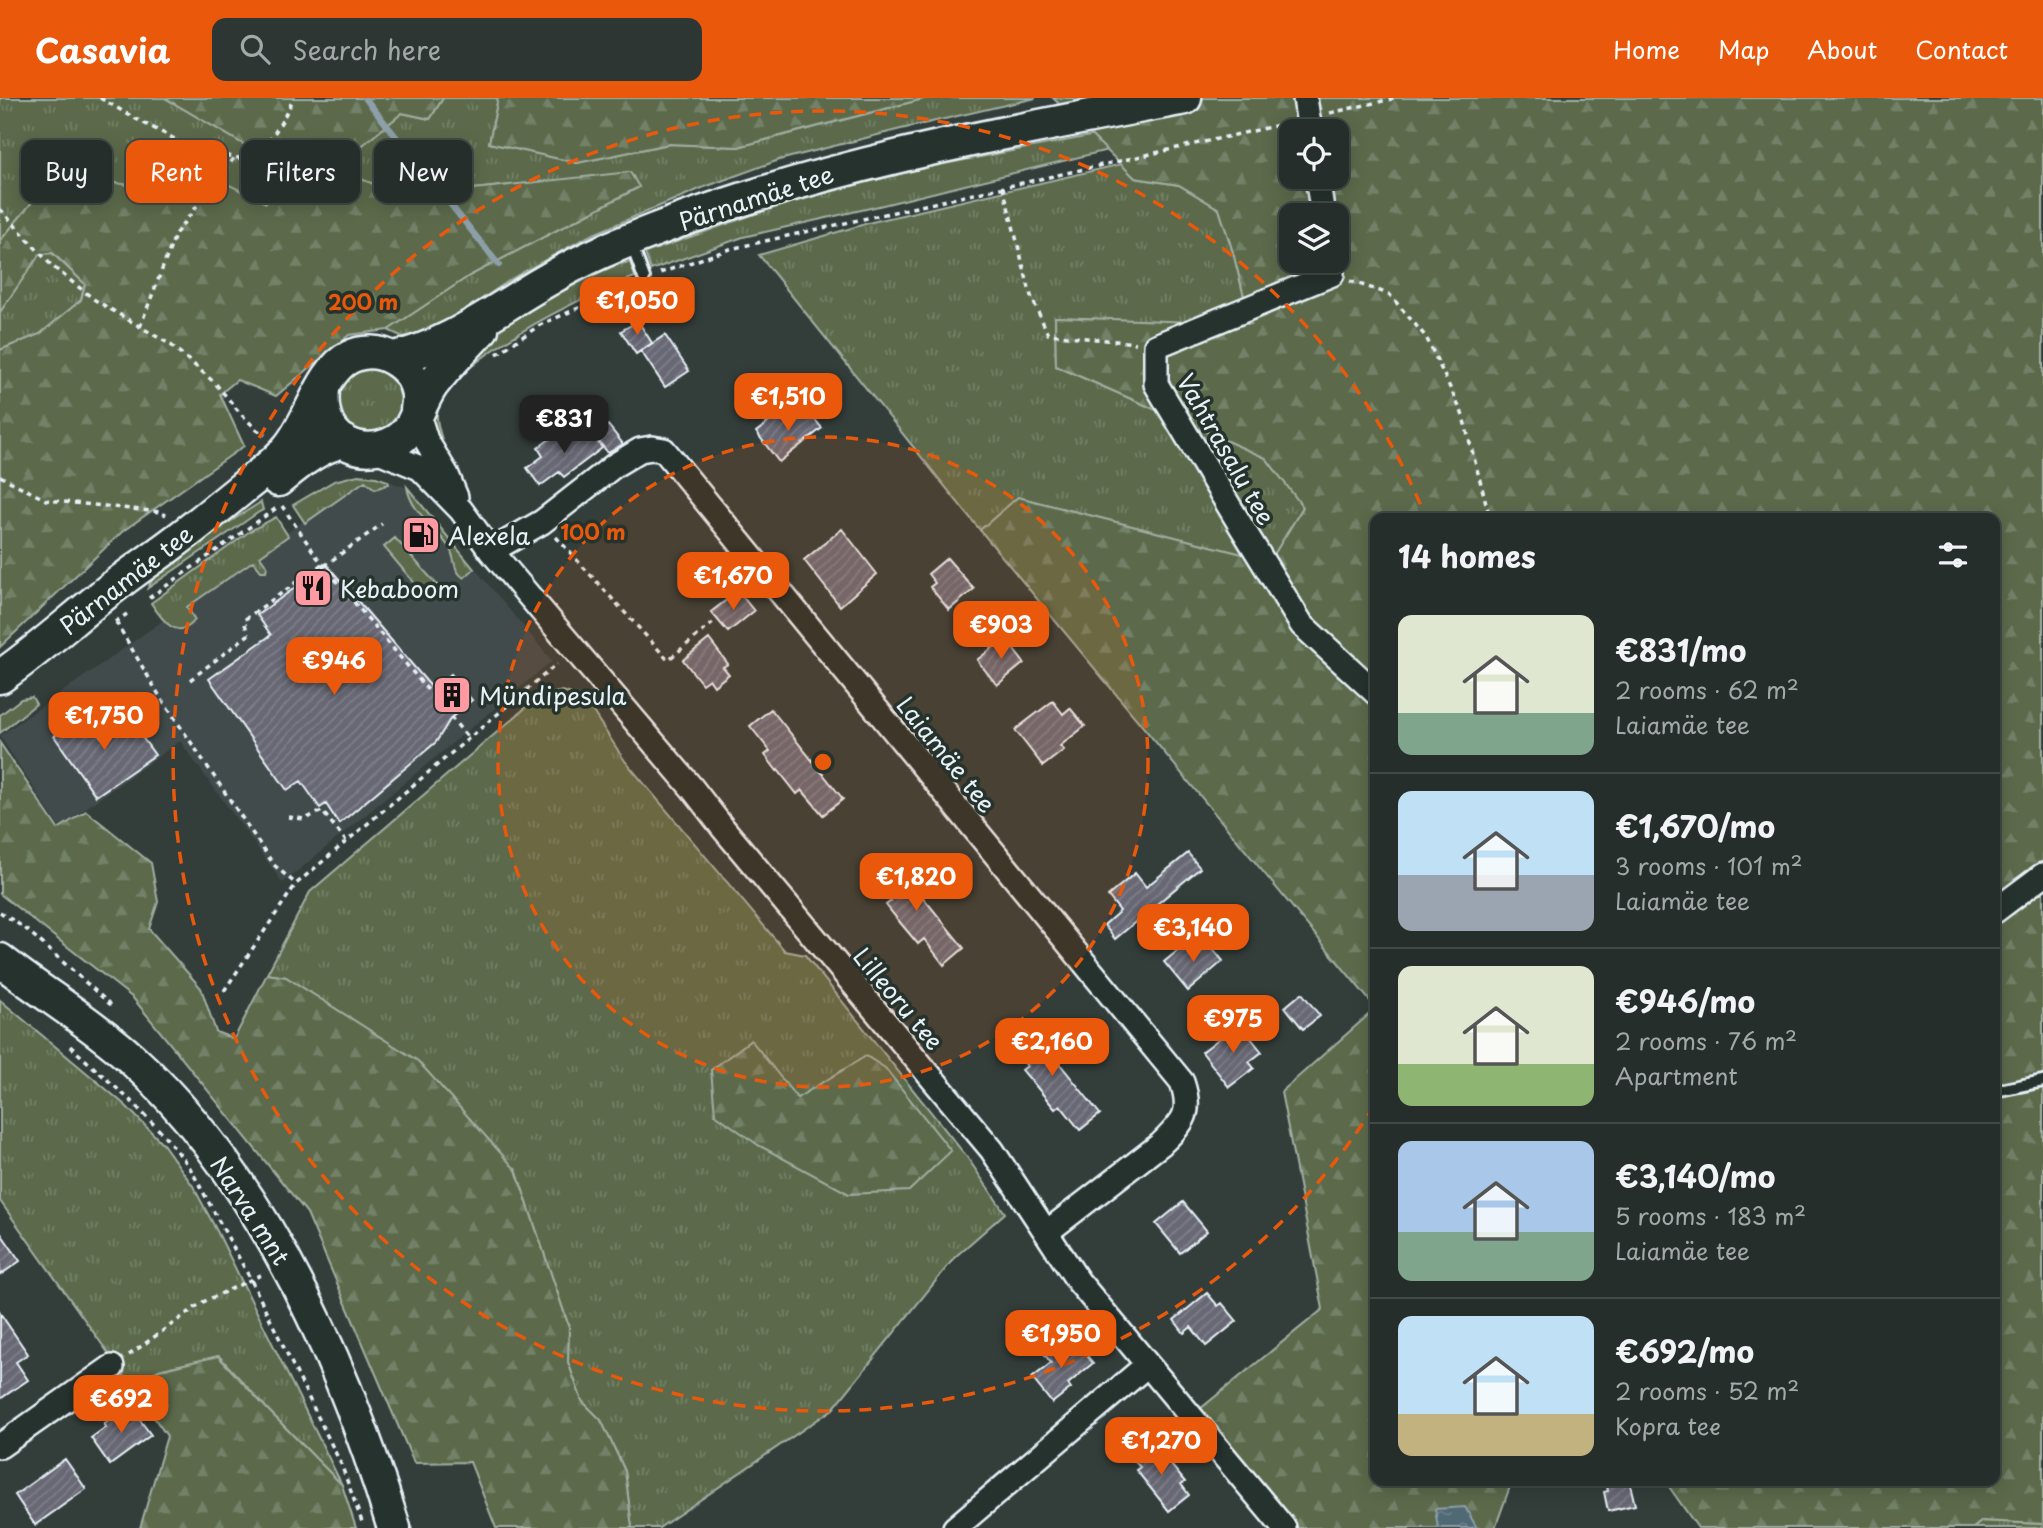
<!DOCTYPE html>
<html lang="en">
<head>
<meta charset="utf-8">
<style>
	:root { --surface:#262e2c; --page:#2e3634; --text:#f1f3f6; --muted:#a4a8a9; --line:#424a48; --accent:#ea580c }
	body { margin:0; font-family:"Playpen Sans",sans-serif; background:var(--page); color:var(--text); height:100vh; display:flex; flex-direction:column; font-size:26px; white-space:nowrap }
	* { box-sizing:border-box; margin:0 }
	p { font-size:23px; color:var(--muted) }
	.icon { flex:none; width:38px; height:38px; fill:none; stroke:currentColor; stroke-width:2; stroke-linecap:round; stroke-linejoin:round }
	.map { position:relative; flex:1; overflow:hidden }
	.panel { position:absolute; left:1370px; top:415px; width:630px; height:973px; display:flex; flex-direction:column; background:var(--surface); border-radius:14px; box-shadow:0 4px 18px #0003,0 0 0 2px var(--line) }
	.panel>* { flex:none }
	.guide { position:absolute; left:21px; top:42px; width:665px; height:63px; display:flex; gap:14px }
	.buttons { position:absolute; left:1279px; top:21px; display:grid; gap:14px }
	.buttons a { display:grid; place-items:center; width:70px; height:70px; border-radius:14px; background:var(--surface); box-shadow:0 4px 18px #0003,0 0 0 2px var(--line); font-size:35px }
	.price { position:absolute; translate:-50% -60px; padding:0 16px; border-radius:14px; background:var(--accent); color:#fff; font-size:23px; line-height:46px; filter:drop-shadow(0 2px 4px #0008) }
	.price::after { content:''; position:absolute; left:50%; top:42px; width:21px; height:16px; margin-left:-10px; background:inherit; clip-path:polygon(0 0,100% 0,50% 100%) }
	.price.active { background:#222; color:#fff }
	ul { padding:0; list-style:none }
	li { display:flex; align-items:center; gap:21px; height:175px; padding:0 28px }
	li+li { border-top:2px solid var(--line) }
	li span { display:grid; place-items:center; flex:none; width:196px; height:140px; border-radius:14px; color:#555 }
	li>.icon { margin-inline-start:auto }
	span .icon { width:84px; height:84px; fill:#fffc; stroke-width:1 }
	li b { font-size:30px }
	h2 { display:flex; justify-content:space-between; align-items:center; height:84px; padding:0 28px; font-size:30px }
	.tag { padding:0 24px; border-radius:14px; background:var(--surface); box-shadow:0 4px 18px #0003,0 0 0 2px var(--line); font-size:24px; line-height:63px }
	.tag.active { background:var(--accent); color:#fff }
	header { display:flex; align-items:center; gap:42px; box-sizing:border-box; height:98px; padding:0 35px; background:var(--accent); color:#fff }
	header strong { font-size:33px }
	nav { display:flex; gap:38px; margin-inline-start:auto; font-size:24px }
	.search { width:490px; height:63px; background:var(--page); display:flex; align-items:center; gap:18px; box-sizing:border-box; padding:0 24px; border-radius:14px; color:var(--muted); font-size:26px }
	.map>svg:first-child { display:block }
	.built { fill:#434b4c }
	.grass { fill:url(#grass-tufts); stroke:#a2aea2; stroke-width:2 }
	.forest { fill:url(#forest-firs); stroke:#a2aea2; stroke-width:2; fill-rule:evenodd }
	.water { fill:url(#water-ripples); stroke:#8d9fa9; stroke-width:2 }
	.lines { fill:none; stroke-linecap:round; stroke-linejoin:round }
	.stream { stroke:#8d9fa9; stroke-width:6 }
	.building { fill:url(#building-hatch); stroke:#e8f1f8; stroke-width:2 }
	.service-casing { stroke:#e8f1f8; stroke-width:16 }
	.minor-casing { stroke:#e8f1f8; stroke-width:28 }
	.secondary-casing { stroke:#e8f1f8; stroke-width:37 }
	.path { stroke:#e8f1f8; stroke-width:3.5; stroke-dasharray:5 5; stroke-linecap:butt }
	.service { stroke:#26332d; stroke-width:10 }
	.minor { stroke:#26332d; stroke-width:23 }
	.secondary { stroke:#26332d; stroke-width:32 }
	.ring { fill:none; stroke:#e8590c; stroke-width:3.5; stroke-dasharray:12 9 }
	.labels { text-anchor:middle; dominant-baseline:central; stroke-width:7; stroke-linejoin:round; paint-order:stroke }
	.street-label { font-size:24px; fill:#e8f1f8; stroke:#26332d }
	.poi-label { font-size:24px; fill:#e8f1f8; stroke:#26332d; text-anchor:start }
	.centre { fill:#e8590c; stroke:#26332d; stroke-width:3.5 }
	.ring-label { font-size:21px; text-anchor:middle; font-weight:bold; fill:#e8590c; stroke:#26332d; stroke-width:7; stroke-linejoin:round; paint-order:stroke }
</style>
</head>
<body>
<header>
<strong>Casavia</strong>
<div class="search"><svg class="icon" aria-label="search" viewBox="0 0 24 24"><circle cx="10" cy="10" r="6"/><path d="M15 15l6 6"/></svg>Search here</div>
<nav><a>Home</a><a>Map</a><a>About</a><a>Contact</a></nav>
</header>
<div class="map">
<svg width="2043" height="1430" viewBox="0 0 2043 1430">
	<defs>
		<pattern id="grass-tufts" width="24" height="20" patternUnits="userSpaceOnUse" patternTransform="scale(1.75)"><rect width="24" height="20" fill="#5b6b4c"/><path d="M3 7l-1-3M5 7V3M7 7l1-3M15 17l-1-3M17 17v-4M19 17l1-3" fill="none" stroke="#738167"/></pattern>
		<pattern id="forest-firs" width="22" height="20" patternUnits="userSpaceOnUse" patternTransform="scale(1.75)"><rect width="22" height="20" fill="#5b6b4c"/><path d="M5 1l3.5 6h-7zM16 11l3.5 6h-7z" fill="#738167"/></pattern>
		<pattern id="water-ripples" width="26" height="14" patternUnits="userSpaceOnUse" patternTransform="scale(1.75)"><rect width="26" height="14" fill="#516975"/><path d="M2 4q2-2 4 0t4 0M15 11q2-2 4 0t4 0" fill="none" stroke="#6a7f89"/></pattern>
		<pattern id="building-hatch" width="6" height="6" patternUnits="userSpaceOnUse" patternTransform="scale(1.75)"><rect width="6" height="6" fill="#686874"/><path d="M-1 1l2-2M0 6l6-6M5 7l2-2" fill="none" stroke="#7e7e89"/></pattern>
	</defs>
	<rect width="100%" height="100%" fill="#333e3b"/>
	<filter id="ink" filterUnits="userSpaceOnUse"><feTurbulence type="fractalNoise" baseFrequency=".0143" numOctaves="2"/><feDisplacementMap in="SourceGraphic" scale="14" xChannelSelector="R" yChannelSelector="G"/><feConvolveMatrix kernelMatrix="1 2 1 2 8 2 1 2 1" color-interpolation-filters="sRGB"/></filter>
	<g filter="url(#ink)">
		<!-- built -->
		<path class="built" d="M363 381 388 383 408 390 552 563 283 785 180 643 59 729 0 638Z"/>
		<!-- grass -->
		<path class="grass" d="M0 0H165L250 50 348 59 402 15 430 21 443 0H498L489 45 577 65 669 46 738 49 927 0H1036L901 31 779 62 702 90 589 138 516 178 416 245 388 232 469 178 639 89 630 75 473 91 415 103 336 71 287 81 266 106 177 61 129 87 68 78 53 80 0 143Z
			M1271 12 879 108 743 139 651 172 645 155 789 104 923 70 1106 35Z
			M1122 66 1135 80 1179 87 1219 111 1233 154 1251 227 1055 219 1056 268 1266 360 1303 409 1270 464 1018 399 980 432 759 157 872 124Z
			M52 155 85 186 81 202 40 236 0 252V214L39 156Z
			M630 164 635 179C588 195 446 263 437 316 436 324 440 334 442 342L441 346 437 348 430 314 495 230 530 207 584 180 615 167Z
			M338 303a32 32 0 1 1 64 0a32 32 0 1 1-64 0Z
			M358 377 376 379 388 383 389 386 375 391 365 383 305 425 293 407 334 383Z
			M407 389 474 471 464 480C452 472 456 462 450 451 437 429 411 415 407 389Z
			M261 404 263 412 259 414 148 490 156 474 164 466Z
			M276 419 288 438 260 458 267 468 266 473H261L253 463 187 509 195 522C177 545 161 520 151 505L250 433Z
			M395 440 438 488 426 499 384 449Z
			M562 593 584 600 625 663 785 853 805 857 967 1059 1005 1115 955 1159 833 1311 659 1430H632L625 1373 601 1322 582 1303 568 1264 569 1229 516 1072 286 879 267 876 310 794 537 600Z
			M0 902 125 1007 163 1046 193 1088 217 1133 342 1387 269 1313 219 1258 159 1272 131 1287 0 1103Z
			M1982 1423 2043 1426V1430H1973Z"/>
		<!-- forest -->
		<path class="forest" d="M165 0H443L430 21 402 15 348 59 250 50Z
			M498 0H927L738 49 669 46 577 65 489 45Z
			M1053 0H2043V1426L1982 1423 1973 1430H1698L1665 1383 1995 1382V420H1376L1375 909 980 432 1018 399 1270 463 1303 409 1266 360 1056 268 1055 219 1251 226 1233 154 1219 111 1179 87 1135 80ZM1292 33H1337V79H1292ZM1292 117H1337V163H1292Z
			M177 61 266 105 287 81 336 71 416 103 473 91 630 74 639 89 469 178 388 232 349 237 276 298 237 282 220 296 244 348 123 433 0 549V252L40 236 81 202 85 186 53 155 40 156 0 214V143L52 80 68 78 129 87Z
			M32 599 36 606 0 635V617L21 601Z
			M0 645 58 731 86 713 151 765 158 804 149 831 201 890 216 934 234 941 267 876 286 879 418 963 516 1072 569 1229 568 1264 582 1303 601 1322 625 1373 632 1430H496L470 1364 414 1365 307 1115 133 900 0 796Z
			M1375 911 1376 1382 1512 1383 1495 1430H1294L1200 1311 1323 1211 1281 994Z
			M751 942 797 1000 866 958 885 970 951 1053 909 1093 849 1096 758 1047 715 1016 711 972Z
			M218 1258 269 1313 342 1387 356 1430H140L167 1338 131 1287 159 1272Z"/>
		<!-- water -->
		<path class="water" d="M1465 1409 1477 1430H1438L1435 1411Z"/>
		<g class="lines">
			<!-- stream -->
			<path class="stream" d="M365 0 499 167"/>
		</g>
		<!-- building -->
		<path class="building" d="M638 223 652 245 636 256 621 233Z
			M665 237 689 273 665 289 641 253Z
			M787 310 796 321 807 312 822 330 779 364 756 334Z
			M584 327 602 350 564 379 559 374 540 388 527 370 543 358 538 350 560 333 566 340Z
			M608 327 623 346 608 355 594 337Z
			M842 431 877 476 840 508 804 462Z
			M947 460 974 491 949 512 930 489 935 485 928 476Z
			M327 467 433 591 451 576 472 602 451 620 436 644 339 726 326 706 320 710 301 683 287 692 209 581 271 537 257 517Z
			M738 493 754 513 728 534 711 514Z
			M1005 540 1024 565 997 587 977 562Z
			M709 541 728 566 723 569 729 576 714 588 709 581 702 586 683 562Z
			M1053 603 1063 616 1070 610 1085 628 1060 648 1064 652 1043 668 1015 632Z
			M771 611 843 701 823 717 802 692 797 696 778 672 777 673 765 657 770 653 750 628Z
			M85 616 101 639 128 620 155 657 96 698 54 638Z
			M1188 755 1200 770 1115 841 1104 827 1120 813 1108 798 1135 775 1146 789Z
			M892 761 964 850 944 867 924 841 918 846 898 822 886 807 891 803 871 777Z
			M1188 844 1198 856 1209 846 1223 863 1188 893 1164 864Z
			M1302 895 1320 918 1303 931 1285 909Z
			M1239 925 1262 954 1249 964 1254 970 1229 989 1202 954Z
			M1028 926 1100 1016 1080 1032 1060 1007 1055 1011 1035 987 1022 972 1027 968 1007 943Z
			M1183 1104 1207 1133 1180 1155 1156 1126Z
			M0 1134 20 1163 0 1177Z
			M1207 1195 1218 1208 1222 1205 1237 1223 1206 1248 1191 1229 1184 1235 1174 1222Z
			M0 1215 28 1256 16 1264 28 1282 0 1301Z
			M1057 1241 1069 1256 1079 1248 1093 1265 1068 1286 1071 1290 1052 1305 1032 1280 1051 1265 1042 1253Z
			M129 1307 151 1337 110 1367 91 1340 106 1329 104 1326Z
			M1147 1346 1155 1355 1159 1352 1185 1384 1181 1386 1189 1397 1169 1413 1136 1372 1140 1369 1131 1359Z
			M65 1361 86 1391 35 1427 15 1397Z
			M1606 1382H1629L1635 1407 1608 1413 1604 1394 1608 1393Z"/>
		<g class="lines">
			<!-- service casing -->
			<g class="service-casing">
				<path id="service" d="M631 145 644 180
					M1995 993 2043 983"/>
			</g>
			<!-- minor casing -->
			<g class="minor-casing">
				<path id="minor" d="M1305 0 1310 33
					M1317 79 1323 117
					M1330 163 1332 176 1156 248V286L1241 428 1302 527 1376 595
					M417 313 426 342 447 377 456 399
					M374 351 420 370 461 412 491 453 692 690 723 730 992 1052 1078 1183 1284 1430
					M491 453 542 424 615 367 640 352 652 350 664 352 1182 984C1193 1016 1183 1024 1161 1046L1047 1134
					M1995 813 2043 777
					M0 1348 112 1269
					M955 1430 1147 1267"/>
			</g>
			<!-- secondary casing -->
			<g class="secondary-casing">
				<path id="secondary" d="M394 260C450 248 499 209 549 181 582 161 619 146 655 132 826 66 1005 34 1185 0
					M323 291C321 311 325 331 343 343 364 357 396 351 410 330 418 316 423 300 432 287 447 267 465 249 482 231
					M278 382C299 365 317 349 344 343
					M0 579C42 550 80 514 121 483 138 470 156 458 173 445 196 428 218 410 240 392 256 379 275 366 288 350 310 325 322 272 350 259 378 245 414 265 418 297 419 302 417 308 417 313
					M0 862C43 896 91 924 132 961 262 1080 343 1264 394 1430"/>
			</g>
			<!-- path -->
			<path class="path" d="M100 0 136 21 194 51 248 62C271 46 279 28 292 4V0
				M1330 15 1396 0
				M1003 89 1031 198 1048 236 1136 245
				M0 111 52 168 95 202 171 247 215 285 240 315 257 332 265 337
				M660 175 730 151 1288 25
				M1350 183 1389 196 1426 239 1462 315 1490 420
				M140 229 176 135 235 59
				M497 256 540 227 630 187
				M0 378 46 402 160 414 166 417
				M282 408 322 466 469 641
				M556 439 668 562 713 525
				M324 468 382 426
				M149 500 278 409
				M115 524 127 516
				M116 524 159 597 274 767 296 786
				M190 582 248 537 244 522 322 466
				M288 719 305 721 322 713 346 743
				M0 814 26 831 111 907
				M224 893 296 786 557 566
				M70 948 132 1004 163 1036 189 1068 251 1182 341 1366 362 1424
				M129 1257 203 1204 263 1176"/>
			<!-- service -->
			<use href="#service" class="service"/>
			<!-- minor -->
			<use href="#minor" class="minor"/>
			<!-- secondary -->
			<use href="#secondary" class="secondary"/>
		</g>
	</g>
	<!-- distance rings -->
	<circle cx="823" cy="664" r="325" fill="#e8590c" fill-opacity=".12"/>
	<g class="ring">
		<circle cx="823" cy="664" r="325"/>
		<path d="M1374 1008A650 650 0 1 1 1424 415"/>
	</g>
	<!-- icons -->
	<defs>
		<g id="fuel-square" transform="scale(2.0125)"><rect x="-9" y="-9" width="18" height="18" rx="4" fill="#ff9aa2" stroke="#26332d"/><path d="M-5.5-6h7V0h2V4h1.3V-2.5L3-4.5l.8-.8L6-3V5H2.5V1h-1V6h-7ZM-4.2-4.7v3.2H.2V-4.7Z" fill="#111"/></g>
		<g id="restaurant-square" transform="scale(2.0125)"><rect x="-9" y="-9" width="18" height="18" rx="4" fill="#ff9aa2" stroke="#26332d"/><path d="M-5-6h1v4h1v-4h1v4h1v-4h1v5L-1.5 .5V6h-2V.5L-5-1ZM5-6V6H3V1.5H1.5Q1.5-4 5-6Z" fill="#111"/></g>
		<g id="building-square" transform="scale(2.0125)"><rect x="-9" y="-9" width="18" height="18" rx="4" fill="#ff9aa2" stroke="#26332d"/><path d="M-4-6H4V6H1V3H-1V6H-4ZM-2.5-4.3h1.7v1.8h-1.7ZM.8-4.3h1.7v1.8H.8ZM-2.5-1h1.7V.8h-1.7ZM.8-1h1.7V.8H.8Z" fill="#111"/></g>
	</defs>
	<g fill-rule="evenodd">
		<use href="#fuel-square" x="421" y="437"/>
		<use href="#restaurant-square" x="313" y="490"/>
		<use href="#building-square" x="452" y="597"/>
	</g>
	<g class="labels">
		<!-- street labels -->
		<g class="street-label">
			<text transform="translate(756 99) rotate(-18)">Pärnamäe tee</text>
			<text transform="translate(1227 351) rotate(60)">Vahtrasalu tee</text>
			<text transform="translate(126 481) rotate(-38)">Pärnamäe tee</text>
			<text transform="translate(947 656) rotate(51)">Laiamäe tee</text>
			<text transform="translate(899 900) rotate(50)">Lilleoru tee</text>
			<text transform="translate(251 1112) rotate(57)">Narva mnt</text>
		</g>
		<!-- poi labels -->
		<g class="poi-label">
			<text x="448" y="437">Alexela</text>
			<text x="340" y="490">Kebaboom</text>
			<text x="479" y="597">Mündipesula</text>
		</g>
	</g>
	<circle cx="823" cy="664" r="10" class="centre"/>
	<g class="ring-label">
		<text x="363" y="212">200 m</text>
		<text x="593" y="442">100 m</text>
	</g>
</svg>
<div class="buttons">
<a><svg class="icon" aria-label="locate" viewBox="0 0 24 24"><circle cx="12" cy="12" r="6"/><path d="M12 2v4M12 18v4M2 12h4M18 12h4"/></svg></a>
<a><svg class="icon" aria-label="layers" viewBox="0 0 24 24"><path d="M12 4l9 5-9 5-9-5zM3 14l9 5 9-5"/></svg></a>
</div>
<b class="price" style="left:637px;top:239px">€1,050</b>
<b class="price" style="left:788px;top:335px">€1,510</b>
<b class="price active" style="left:564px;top:357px">€831</b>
<b class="price" style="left:733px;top:514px">€1,670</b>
<b class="price" style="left:1001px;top:563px">€903</b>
<b class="price" style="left:334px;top:599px">€946</b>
<b class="price" style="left:104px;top:654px">€1,750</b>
<b class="price" style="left:916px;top:815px">€1,820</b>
<b class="price" style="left:1193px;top:866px">€3,140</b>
<b class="price" style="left:1233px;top:957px">€975</b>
<b class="price" style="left:1052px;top:980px">€2,160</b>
<b class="price" style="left:1061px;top:1272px">€1,950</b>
<b class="price" style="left:121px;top:1337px">€692</b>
<b class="price" style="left:1161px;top:1379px">€1,270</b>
<div class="guide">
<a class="tag">Buy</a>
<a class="tag active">Rent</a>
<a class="tag">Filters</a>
<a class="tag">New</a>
</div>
<section class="panel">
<h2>14 homes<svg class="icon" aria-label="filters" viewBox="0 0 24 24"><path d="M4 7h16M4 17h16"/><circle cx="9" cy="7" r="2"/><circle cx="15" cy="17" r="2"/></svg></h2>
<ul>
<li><span style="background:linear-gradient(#dfe7d0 70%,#7fa58c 0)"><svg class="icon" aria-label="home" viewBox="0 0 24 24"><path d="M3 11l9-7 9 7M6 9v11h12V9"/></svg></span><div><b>€831/mo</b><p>2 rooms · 62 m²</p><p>Laiamäe tee</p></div></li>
<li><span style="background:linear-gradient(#bfe0f5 60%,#9aa5b1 0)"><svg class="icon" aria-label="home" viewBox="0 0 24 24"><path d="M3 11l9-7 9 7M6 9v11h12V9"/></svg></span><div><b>€1,670/mo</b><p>3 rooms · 101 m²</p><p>Laiamäe tee</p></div></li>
<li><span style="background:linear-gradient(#dfe7d0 70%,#8fb573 0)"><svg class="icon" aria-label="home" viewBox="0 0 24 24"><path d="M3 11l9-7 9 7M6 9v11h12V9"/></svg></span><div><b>€946/mo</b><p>2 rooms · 76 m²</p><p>Apartment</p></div></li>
<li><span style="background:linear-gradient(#a9c7e8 65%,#7fa58c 0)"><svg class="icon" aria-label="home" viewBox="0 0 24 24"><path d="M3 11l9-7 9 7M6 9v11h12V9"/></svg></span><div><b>€3,140/mo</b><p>5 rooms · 183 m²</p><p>Laiamäe tee</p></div></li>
<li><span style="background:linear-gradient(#bfe0f5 70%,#c2b280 0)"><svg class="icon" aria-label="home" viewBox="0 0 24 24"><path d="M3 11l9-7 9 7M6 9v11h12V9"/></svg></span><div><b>€692/mo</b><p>2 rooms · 52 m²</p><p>Kopra tee</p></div></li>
</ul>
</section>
</div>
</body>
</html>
